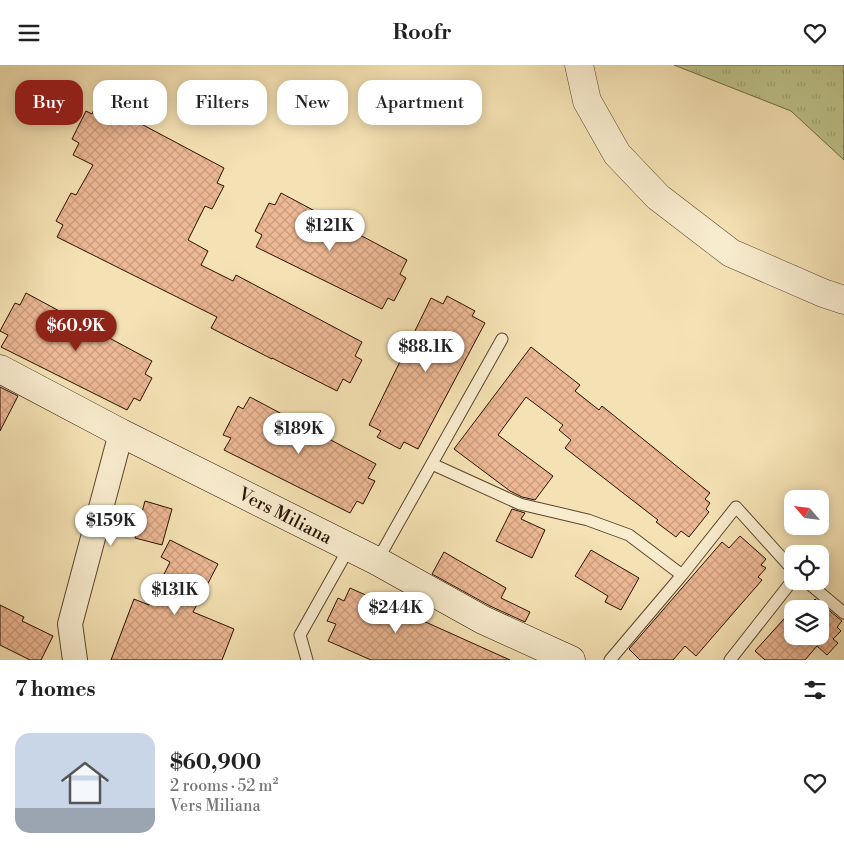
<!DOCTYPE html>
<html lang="en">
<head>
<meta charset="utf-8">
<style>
	:root { --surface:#fff; --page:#f2f2f2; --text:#222; --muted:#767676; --line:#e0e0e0; --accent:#8f2418 }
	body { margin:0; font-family:"Libre Bodoni",serif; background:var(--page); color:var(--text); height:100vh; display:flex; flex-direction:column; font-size:19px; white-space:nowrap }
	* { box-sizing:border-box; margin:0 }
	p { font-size:16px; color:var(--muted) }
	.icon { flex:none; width:28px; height:28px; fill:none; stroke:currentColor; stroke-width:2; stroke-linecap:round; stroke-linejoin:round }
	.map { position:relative; height:595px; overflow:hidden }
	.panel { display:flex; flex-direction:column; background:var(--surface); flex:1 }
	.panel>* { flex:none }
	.banner { position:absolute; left:15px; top:15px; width:500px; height:45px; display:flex; gap:10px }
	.needle { width:32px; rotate:298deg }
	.buttons { position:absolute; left:784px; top:425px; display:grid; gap:10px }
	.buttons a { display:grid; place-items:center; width:45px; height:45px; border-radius:10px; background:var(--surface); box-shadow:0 2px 12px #0003; font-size:25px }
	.price { position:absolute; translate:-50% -42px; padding:0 11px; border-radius:18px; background:#fff; color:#222; font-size:16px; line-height:32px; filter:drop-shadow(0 1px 2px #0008) }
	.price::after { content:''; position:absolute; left:50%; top:30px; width:15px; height:11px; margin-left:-8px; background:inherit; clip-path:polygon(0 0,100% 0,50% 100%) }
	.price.current { background:var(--accent); color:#fff }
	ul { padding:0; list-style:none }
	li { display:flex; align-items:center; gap:15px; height:125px; padding:0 15px }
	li+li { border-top:1px solid var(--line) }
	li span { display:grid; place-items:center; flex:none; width:140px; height:100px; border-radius:15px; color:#555 }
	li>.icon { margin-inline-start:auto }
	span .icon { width:60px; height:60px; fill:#fffc; stroke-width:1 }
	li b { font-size:21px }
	h2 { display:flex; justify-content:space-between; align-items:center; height:60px; padding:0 15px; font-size:21px }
	.pill { padding:0 18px; border-radius:15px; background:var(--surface); box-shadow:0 2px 12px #0003; font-size:18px; line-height:45px }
	.pill.current { background:var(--accent); color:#fff }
	header { display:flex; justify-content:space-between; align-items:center; height:65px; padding:0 15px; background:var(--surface); font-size:22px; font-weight:600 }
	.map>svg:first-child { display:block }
	.grass { fill:url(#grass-tufts); stroke:#746a46 }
	.building { fill:url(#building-cross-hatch); stroke:#291100 }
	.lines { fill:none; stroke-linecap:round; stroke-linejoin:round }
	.service-casing { stroke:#5c452d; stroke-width:13 }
	.minor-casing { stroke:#5c452d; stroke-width:26 }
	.tertiary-casing { stroke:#5c452d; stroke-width:29 }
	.secondary-casing { stroke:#291100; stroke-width:29 }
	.service { stroke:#f8ecce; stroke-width:11 }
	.minor { stroke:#f8ecce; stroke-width:24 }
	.tertiary { stroke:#f8ecce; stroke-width:28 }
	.secondary { stroke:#f8ecce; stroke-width:28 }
	.labels { text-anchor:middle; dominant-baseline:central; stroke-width:5; stroke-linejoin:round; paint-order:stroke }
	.street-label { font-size:18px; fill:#291100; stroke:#f8ecce }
</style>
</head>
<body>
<header><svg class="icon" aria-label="menu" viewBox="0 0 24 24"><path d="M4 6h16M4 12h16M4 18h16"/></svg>Roofr<svg class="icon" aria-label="heart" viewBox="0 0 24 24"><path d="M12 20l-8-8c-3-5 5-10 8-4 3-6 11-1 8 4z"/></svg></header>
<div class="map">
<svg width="844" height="595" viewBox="0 0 844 595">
	<defs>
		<pattern id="grass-tufts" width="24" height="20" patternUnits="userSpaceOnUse" patternTransform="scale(1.25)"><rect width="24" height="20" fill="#bec38b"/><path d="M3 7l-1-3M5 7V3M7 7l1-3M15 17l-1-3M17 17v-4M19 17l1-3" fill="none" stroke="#a3a676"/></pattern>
		<pattern id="building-cross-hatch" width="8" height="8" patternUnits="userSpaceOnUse" patternTransform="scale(1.25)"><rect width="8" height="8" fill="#edb894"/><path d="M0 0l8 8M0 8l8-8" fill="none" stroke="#cb9d7e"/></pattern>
	</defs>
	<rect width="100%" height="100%" fill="#f5e2b4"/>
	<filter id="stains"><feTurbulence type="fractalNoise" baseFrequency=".004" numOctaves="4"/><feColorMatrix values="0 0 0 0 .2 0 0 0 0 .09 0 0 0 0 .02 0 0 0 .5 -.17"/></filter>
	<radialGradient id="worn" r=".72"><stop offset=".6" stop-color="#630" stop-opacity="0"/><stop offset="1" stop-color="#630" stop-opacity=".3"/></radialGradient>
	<!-- grass -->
	<path class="grass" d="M674 0H844V95L791 46Z"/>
	<!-- building -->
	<path class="building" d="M98 36 224 103 217 118 224 121 212 144 205 141 188 175 208 186 201 200 233 216 236 210 362 277 355 291 362 295 350 318 343 314 337 326 272 293V294L211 263 217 252 57 172 63 160 56 156 71 128 76 130 93 100 73 90 79 78 72 74 86 46 92 49Z
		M281 128 407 195 400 209 406 213 394 236 388 233 382 244 256 182 262 170 255 166 269 138 275 140Z
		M26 228 152 296 145 309 152 313 140 336 134 333 127 345 1 282 8 270 0 266 15 238 20 240Z
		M447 231 475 246 472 251 485 258 418 384 404 377 400 384 377 372 381 366 369 360 431 233 443 239Z
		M531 282 580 320 575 326 599 345 602 341 710 428 705 434 710 438 706 444 709 447 689 472 681 466 676 472 656 457 658 455 565 383 571 375 559 365 563 360 526 332 498 370 553 411 535 435 522 432 510 426 454 384Z
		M0 322 18 331 0 366Z
		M250 332 376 399 368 413 375 416 363 439 357 436 350 448 224 385 231 373 223 370 238 341 243 344Z
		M145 436 172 444 162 480 135 473Z
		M512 444 525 448 521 454 545 465 532 493 496 476Z
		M740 471 766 494 761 500 766 503 758 512 762 515 696 591 685 581 673 595H640L629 584 722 477 729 483Z
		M170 475 218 499 193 547 234 564 222 595H111L134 534 149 540 170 497 161 492Z
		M591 485 639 513 621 545 605 537 608 531 575 511Z
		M444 487 506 523 501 533 530 547 525 557 490 541 432 509Z
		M350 523 510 595H371L328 576 336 559 327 556 338 533 344 536Z
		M815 534 842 556 837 562 841 566 833 574 838 578 827 590 817 581 805 595H765L755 586 792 545V571H820V544H806Z
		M0 540 24 552 22 556 53 571 41 595H30L0 580Z"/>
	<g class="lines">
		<!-- service casing -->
		<g class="service-casing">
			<path id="service" d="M432 399 520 439 588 455 629 470 682 510
				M377 496 502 274
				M806 516 844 548
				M307 595 300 570 349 483
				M610 595 682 510 736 442 792 504
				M730 595 792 516"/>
		</g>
		<!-- minor casing -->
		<g class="minor-casing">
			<path id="minor" d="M75 595 70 559 121 368"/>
		</g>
		<!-- tertiary casing -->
		<g class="tertiary-casing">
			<path id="tertiary" d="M579 0 587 36 617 89 658 132 731 188 823 228 844 235"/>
		</g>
		<!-- secondary casing -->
		<g class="secondary-casing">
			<path id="secondary" d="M0 304 121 368 377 496 483 555 571 595"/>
		</g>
		<!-- service -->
		<use href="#service" class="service"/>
		<!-- minor -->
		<use href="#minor" class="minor"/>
		<!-- tertiary -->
		<use href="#tertiary" class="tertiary"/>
		<!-- secondary -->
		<use href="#secondary" class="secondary"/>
	</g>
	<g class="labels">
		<!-- street labels -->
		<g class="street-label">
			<text transform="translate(285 451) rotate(27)">Vers Miliana</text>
		</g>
	</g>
	<rect width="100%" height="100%" filter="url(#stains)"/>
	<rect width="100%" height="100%" fill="url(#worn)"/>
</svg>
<div class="buttons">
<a><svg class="needle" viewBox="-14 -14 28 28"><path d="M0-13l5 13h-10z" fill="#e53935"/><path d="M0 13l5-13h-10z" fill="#767676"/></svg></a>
<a><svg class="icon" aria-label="locate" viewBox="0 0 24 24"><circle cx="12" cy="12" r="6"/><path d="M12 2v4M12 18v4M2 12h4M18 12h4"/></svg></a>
<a><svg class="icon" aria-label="layers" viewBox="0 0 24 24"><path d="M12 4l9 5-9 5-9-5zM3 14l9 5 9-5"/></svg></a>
</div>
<b class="price" style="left:330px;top:187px">$121K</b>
<b class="price current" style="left:76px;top:287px">$60.9K</b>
<b class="price" style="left:426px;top:308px">$88.1K</b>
<b class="price" style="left:299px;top:390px">$189K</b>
<b class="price" style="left:111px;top:482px">$159K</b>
<b class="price" style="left:175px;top:551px">$131K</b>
<b class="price" style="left:396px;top:569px">$244K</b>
<div class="banner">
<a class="pill current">Buy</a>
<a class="pill">Rent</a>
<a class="pill">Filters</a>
<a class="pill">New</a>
<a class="pill">Apartment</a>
</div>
</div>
<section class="panel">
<h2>7 homes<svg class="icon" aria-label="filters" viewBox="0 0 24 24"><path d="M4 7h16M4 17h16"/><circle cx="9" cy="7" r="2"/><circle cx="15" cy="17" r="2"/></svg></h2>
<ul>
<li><span style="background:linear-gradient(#c9d6e8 75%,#9aa5b1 0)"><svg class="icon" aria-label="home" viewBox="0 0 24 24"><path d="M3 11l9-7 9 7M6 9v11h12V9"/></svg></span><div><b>$60,900</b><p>2 rooms · 52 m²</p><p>Vers Miliana</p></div><svg class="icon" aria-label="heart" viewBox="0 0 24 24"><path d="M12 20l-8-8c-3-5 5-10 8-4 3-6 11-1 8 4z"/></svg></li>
</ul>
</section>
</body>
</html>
